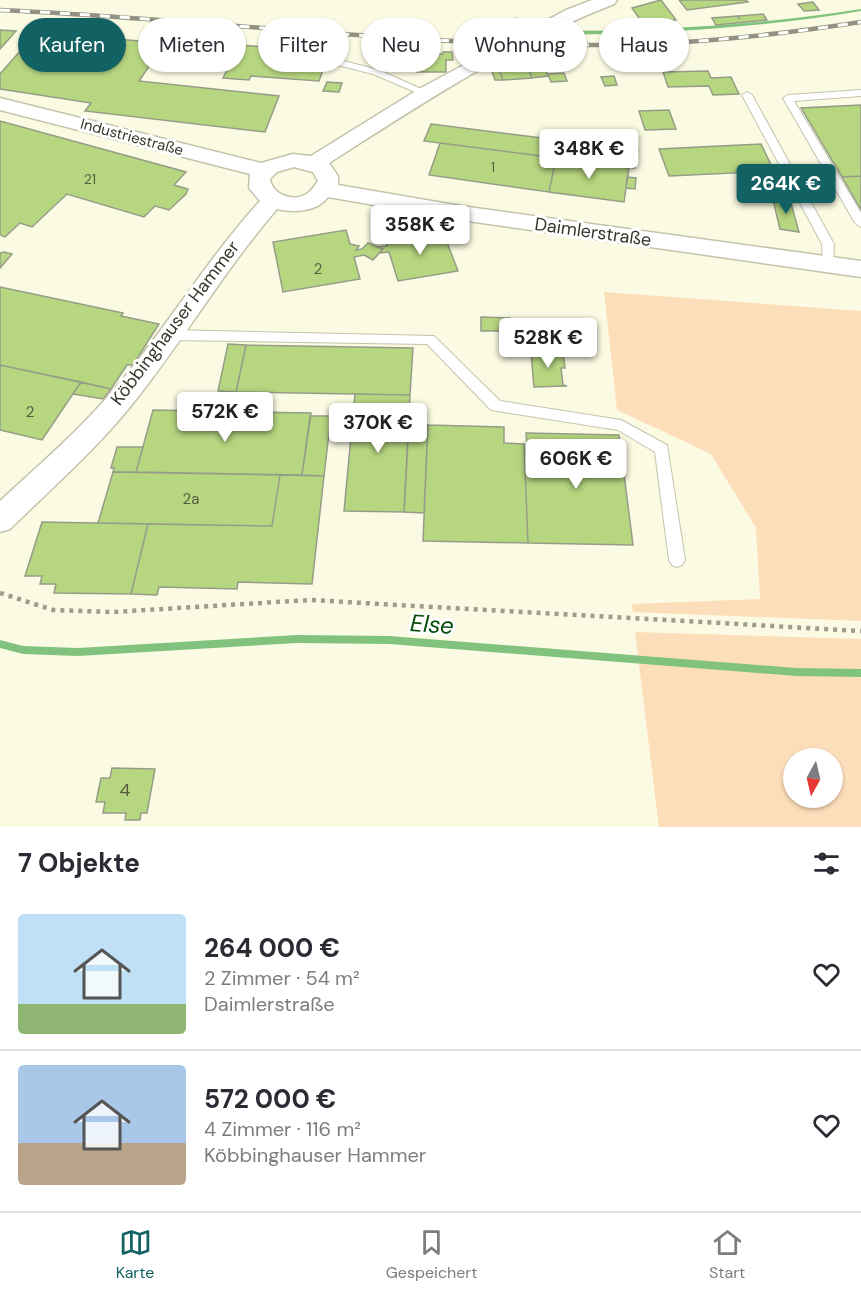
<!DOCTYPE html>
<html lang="de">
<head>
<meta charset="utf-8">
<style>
	:root { --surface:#fff; --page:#f7f7f7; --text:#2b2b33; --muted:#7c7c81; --line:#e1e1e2; --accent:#126264 }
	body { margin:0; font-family:"DM Sans",sans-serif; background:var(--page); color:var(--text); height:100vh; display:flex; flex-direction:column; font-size:22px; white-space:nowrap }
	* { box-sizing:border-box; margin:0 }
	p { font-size:20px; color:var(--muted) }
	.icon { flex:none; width:33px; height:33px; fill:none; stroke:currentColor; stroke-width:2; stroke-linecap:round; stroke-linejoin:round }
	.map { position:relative; height:827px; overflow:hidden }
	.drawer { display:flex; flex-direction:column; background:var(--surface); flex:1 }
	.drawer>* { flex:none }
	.top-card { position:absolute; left:18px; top:18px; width:825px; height:54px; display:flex; gap:12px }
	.needle { width:39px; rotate:188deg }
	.buttons { position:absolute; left:783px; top:748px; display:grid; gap:12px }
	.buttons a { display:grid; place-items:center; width:60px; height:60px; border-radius:50%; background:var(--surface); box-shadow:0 2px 4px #0004; font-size:30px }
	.price { position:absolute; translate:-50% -51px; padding:0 14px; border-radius:6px; background:#fff; color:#222; font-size:20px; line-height:39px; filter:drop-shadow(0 2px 3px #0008) }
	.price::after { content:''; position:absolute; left:50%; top:36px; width:18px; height:14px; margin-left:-9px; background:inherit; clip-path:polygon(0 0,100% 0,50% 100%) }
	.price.current { background:var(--accent); color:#fff }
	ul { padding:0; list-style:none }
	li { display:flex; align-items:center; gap:18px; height:150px; padding:0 18px }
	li+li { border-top:2px solid var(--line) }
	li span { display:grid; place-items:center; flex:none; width:168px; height:120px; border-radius:6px; color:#555 }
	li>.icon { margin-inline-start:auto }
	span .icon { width:72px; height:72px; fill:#fffc; stroke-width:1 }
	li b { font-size:26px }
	h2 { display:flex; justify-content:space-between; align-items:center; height:72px; padding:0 18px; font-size:26px }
	.pill { padding:0 21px; border-radius:27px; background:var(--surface); box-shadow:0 2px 4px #0004; font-size:21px; line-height:54px }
	.pill.current { background:var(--accent); color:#fff }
	.menu { display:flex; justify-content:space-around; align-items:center; height:84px; border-top:2px solid var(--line); background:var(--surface); font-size:16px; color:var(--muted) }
	.menu a { display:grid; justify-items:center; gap:3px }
	.menu .current { color:var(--accent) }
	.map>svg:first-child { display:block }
	.green { fill:#fddeba; fill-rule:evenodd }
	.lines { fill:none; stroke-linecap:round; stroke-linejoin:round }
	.stream { fill:#81c37e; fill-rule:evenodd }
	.building { fill:#b7d680; stroke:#959d88; stroke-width:1.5 }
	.service-casing { stroke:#c4c4ad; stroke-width:2 }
	.minor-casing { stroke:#c4c4ad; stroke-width:3 }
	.path { stroke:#9d9d8c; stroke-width:4.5; stroke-dasharray:4 5; stroke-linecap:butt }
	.service { fill:#fff; fill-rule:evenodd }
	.minor { fill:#fff; fill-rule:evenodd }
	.rail-casing { stroke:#929282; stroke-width:4.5 }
	.rail { stroke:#fff; stroke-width:3; stroke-dasharray:10; stroke-linecap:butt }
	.labels { text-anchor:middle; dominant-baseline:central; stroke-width:6; stroke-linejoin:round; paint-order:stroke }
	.far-number-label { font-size:14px; fill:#565e42 }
	.far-street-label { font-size:15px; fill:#36362d; stroke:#fff }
	.number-label { font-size:15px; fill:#565e42 }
	.street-label { font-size:18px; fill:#36362d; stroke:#fff }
	.near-number-label { font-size:18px; fill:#565e42 }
	.near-water-label { font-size:24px; font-style:italic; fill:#084f0b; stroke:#fff }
</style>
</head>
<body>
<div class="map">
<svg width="861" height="827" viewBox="0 0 861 827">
	<rect width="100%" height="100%" fill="#fbfbe3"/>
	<!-- green -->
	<path class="green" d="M604 292 861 311V621L633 612 632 604 760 599 756 528 711 454 617 410Z
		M635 632 861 639V827H659ZM794 759H832V798H794Z"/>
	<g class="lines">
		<!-- stream -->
		<path class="stream" d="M861 9V11C759 28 657 34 553 35L550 33 553 31C657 31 759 25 861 9Z
			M297 635 389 636 796 668 861 669V677L796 676 389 644 297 643 78 656 23 654 0 648V640L23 646 78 648Z"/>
	</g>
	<!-- building -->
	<path class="building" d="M661 0 676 20 643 24 632 8Z
		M679 0H746L748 2 687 10Z
		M813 2 819 10 804 11 798 4Z
		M763 14 767 20 716 25 712 18 737 16 740 19 737 16Z
		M516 18 522 22 531 23 522 27 510 21Z
		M0 30 16 31 0 49Z
		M36 33 165 43 139 81 279 96 265 132 85 111 91 103 0 89V74Z
		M239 45 282 48 274 64 324 67 319 81 251 76 249 80 223 78Z
		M443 52H452L453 60H446V72H417V59H433V54H443Z
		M527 66 532 78 503 80 499 69Z
		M545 68 548 76 532 78 529 70Z
		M491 69H499L503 80H495Z
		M708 71 711 78 731 77 739 94 713 95 709 86 668 87 663 72Z
		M564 73 567 81 551 82 548 74Z
		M614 76 617 85 605 86 601 77Z
		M327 82 342 83 339 92 323 91Z
		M861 105V176L842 177 801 108Z
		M669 110 676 129 645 130 639 111Z
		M0 121 186 172 174 185 188 189 186 194 169 210 155 206 144 217 67 194 32 227 20 223 5 237 0 235Z
		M431 124 638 150 635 168 424 141Z
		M440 143 556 158 549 192 429 175Z
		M761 144 774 171 669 176 659 149Z
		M556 158 629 168 624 202 549 192Z
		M861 176V210L842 177Z
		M627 177 636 178 635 189 626 188Z
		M773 200H790L799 232 780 229Z
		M346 230 350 244 359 246 356 250 362 249 368 243 383 249 373 260 364 255 354 257 360 279 283 292 273 242Z
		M443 232 458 271 398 281 389 252 379 253 383 249 377 247 387 246 385 241Z
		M4 252 12 254 0 268V253Z
		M0 287 123 313 121 316 159 324 133 365H127L111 389 0 365Z
		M481 317 510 318 511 331H481Z
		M228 344 246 345 236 392 218 391Z
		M246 345 413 348 410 395 236 392Z
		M531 353H563L565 368H561L563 385 567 386 534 387Z
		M0 365 81 382 42 440 0 430Z
		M81 382 111 389 103 399 73 394Z
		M355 394 410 395 404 512 344 511Z
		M153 410 311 413 302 475 136 472Z
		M310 416H331L324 476 302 475Z
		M409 424 428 425 424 513 404 512Z
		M428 425 504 427V443L524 444 528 543 423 541Z
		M526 433 619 435 633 545 528 543 524 444H527Z
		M117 447H143L136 472H113L114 468H111Z
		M113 472 280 475 272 526 98 523Z
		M280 475 324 476 312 584 238 582 237 589 159 587 157 595 131 594 148 524 272 526Z
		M42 522 148 524 131 594 54 593 56 584H40L42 576H25Z
		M112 768 155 769 147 813H141L140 820H125L126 813H103L105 802H96L101 778H110Z"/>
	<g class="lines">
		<!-- service casing -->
		<g class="service-casing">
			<path id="service" d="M316 54 379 70 430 93 422 95 373 74 313 59V55Z
				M861 90V96L794 101 861 213V227L855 223 783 98 788 95Z
				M747 92 752 95 834 244 833 267H825L823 264 822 244 742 95Z
				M170 330 434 336 500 401 621 420 667 445 685 560 682 565 677 567 672 565 669 560 655 452 618 430 491 410 427 344 170 340 164 335Z"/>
		</g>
		<!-- minor casing -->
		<g class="minor-casing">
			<path id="minor" d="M592 0H617L614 4C513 43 420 105 329 163L338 176V185L461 206 861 261V277L461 220 328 197C317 212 294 213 277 209 226 268 186 336 138 397 101 445 54 486 10 529L0 532V501C40 464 82 428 117 386 168 326 207 259 260 201L249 188 250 174 0 110V98L261 163 293 154 311 156 419 89 566 10ZM294 167 313 172 318 181C315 185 312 190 308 193 295 203 272 195 270 179L277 172Z"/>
		</g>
		<!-- path -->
		<path class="path" d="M0 593 53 610 113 612 310 600 861 631"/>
		<!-- service -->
		<use href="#service" class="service"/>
		<!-- minor -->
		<use href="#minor" class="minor"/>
		<!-- rail casing -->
		<g class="rail-casing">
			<path id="rail" d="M0 10C197 19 393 44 590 45 681 45 771 36 861 22"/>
		</g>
		<!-- rail -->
		<use href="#rail" class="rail"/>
	</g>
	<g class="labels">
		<!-- far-number labels -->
		<g class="far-number-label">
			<text x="493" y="167">1</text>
			<text x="90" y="179">21</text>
		</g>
		<!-- far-street labels -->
		<g class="far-street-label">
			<text transform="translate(132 137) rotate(15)">Industriestraße</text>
		</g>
		<!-- number labels -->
		<g class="number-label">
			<text x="318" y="269">2</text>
			<text x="30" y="412">2</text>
			<text x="191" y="499">2a</text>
		</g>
		<!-- street labels -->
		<g class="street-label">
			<text transform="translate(593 232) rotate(8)">Daimlerstraße</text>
			<text transform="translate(175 323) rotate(-53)">Köbbinghauser Hammer</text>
		</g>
		<!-- near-number labels -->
		<g class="near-number-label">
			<text x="125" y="790">4</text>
		</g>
		<!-- near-water labels -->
		<g class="near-water-label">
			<text transform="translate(432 624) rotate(4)">Else</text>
		</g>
	</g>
</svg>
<div class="buttons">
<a><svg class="needle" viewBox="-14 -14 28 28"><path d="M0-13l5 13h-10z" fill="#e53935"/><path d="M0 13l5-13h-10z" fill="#7c7c81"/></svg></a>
</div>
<b class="price" style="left:589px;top:180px">348K €</b>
<b class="price current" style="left:786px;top:215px">264K €</b>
<b class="price" style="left:420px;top:256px">358K €</b>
<b class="price" style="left:548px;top:369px">528K €</b>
<b class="price" style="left:225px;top:443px">572K €</b>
<b class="price" style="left:378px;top:454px">370K €</b>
<b class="price" style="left:576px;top:490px">606K €</b>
<div class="top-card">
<a class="pill current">Kaufen</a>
<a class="pill">Mieten</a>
<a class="pill">Filter</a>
<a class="pill">Neu</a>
<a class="pill">Wohnung</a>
<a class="pill">Haus</a>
</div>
</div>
<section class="drawer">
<h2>7 Objekte<svg class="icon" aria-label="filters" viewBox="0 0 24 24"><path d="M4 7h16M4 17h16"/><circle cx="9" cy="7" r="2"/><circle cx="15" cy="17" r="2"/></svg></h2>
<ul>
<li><span style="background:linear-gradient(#bfe0f5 75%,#8fb573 0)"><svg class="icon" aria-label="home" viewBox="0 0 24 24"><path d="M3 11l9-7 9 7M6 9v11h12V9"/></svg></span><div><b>264 000 €</b><p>2 Zimmer · 54 m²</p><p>Daimlerstraße</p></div><svg class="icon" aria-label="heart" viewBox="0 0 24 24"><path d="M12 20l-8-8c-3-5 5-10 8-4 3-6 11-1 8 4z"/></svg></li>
<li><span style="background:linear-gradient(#a9c7e8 65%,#b9a48a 0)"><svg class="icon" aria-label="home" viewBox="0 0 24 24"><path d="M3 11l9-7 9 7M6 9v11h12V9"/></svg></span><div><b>572 000 €</b><p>4 Zimmer · 116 m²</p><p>Köbbinghauser Hammer</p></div><svg class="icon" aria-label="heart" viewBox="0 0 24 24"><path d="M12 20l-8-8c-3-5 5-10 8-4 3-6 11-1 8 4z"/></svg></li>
</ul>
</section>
<nav class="menu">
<a class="current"><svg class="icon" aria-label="map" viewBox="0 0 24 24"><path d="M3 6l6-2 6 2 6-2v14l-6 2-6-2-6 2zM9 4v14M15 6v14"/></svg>Karte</a>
<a><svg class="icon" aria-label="saved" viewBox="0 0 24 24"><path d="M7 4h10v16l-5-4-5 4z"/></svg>Gespeichert</a>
<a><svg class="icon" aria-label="home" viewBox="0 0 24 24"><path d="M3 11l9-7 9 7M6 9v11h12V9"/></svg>Start</a>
</nav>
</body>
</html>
